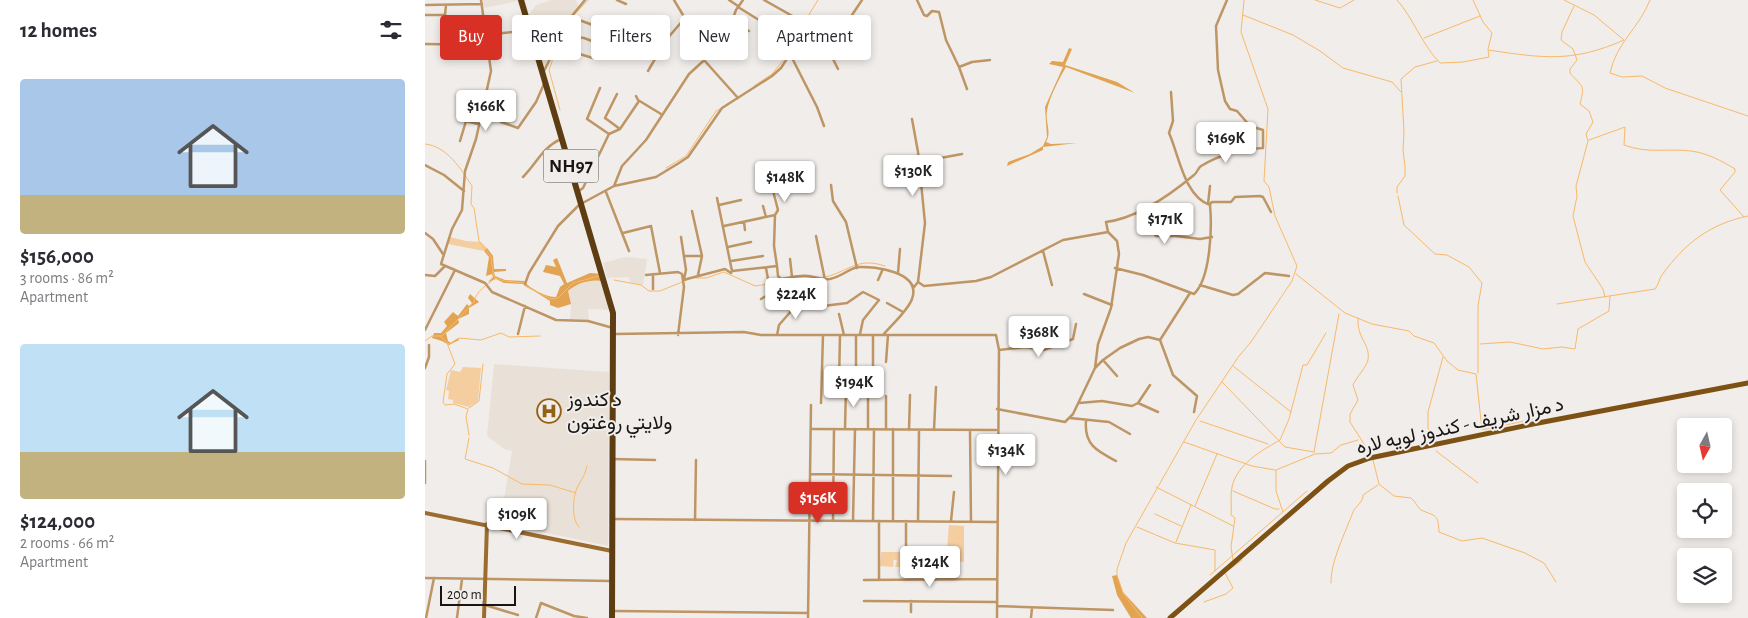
<!DOCTYPE html>
<html lang="en">
<head>
<meta charset="utf-8">
<style>
	:root { --surface:#fff; --page:#f7f7f7; --text:#2b2b33; --muted:#7c7c81; --accent:#d93025 }
	body { margin:0; font-family:"Alegreya Sans",Vazirmatn,sans-serif; background:var(--page); color:var(--text); height:100vh; display:flex; flex-direction:column; font-size:19px; white-space:nowrap }
	* { box-sizing:border-box; margin:0 }
	p { font-size:16px; color:var(--muted) }
	.icon { flex:none; width:28px; height:28px; fill:none; stroke:currentColor; stroke-width:2; stroke-linecap:round; stroke-linejoin:round }
	.map { position:relative; flex:1; overflow:hidden }
	.side { display:flex; flex-direction:column; background:var(--surface); width:425px }
	.side>* { flex:none }
	.hud { position:absolute; left:15px; top:15px; width:475px; height:45px; display:flex; gap:10px }
	.needle { width:32px; rotate:188deg }
	.fabs { position:absolute; left:1252px; top:418px; display:grid; gap:10px }
	.fabs a { display:grid; place-items:center; width:55px; height:55px; border-radius:5px; background:var(--surface); box-shadow:0 2px 8px #0003; font-size:25px }
	.scale { position:absolute; left:15px; bottom:12px; width:76px; box-sizing:border-box; padding-left:5px; border:2px solid #171615; border-top:0; font-size:14px; line-height:18px; white-space:nowrap; color:#171615; -webkit-text-stroke:4px #f0edea; paint-order:stroke }
	.price { position:absolute; translate:-50% -42px; padding:0 11px; border-radius:5px; background:#fff; color:#222; font-size:16px; line-height:32px; filter:drop-shadow(0 1px 2px #0008) }
	.price::after { content:''; position:absolute; left:50%; top:30px; width:15px; height:11px; margin-left:-8px; background:inherit; clip-path:polygon(0 0,100% 0,50% 100%) }
	.price.selected { background:var(--accent); color:#fff }
	ul { padding:0; list-style:none }
	li { display:grid; align-content:center; gap:10px; height:265px; padding:0 20px }
	li span { display:grid; place-items:center; height:155px; border-radius:5px; color:#555 }
	li>.icon { margin-inline-start:auto }
	span .icon { width:90px; height:90px; fill:#fffc; stroke-width:1 }
	li b { font-size:21px }
	h2 { display:flex; justify-content:space-between; align-items:center; height:60px; padding:0 20px; font-size:21px }
	.chip { padding:0 18px; border-radius:5px; background:var(--surface); box-shadow:0 2px 8px #0003; font-size:18px; line-height:45px }
	.chip.selected { background:var(--accent); color:#fff }
	main { display:flex; flex:1; min-height:0 }
	.map>svg:first-child { display:block }
	.built { fill:#e9e1d7 }
	.green { fill:#f5cea0 }
	.forest { fill:#e2a352 }
	.lines { fill:none; stroke-linecap:round; stroke-linejoin:round }
	.stream { stroke:#f9b969; stroke-width:1 }
	.street { stroke:#be9564; stroke-width:2.5 }
	.secondary { stroke:#9b6c2d; stroke-width:4 }
	.primary { stroke:#7c5113; stroke-width:5 }
	.highway { stroke:#5d3d11; stroke-width:6 }
	.labels { text-anchor:middle; dominant-baseline:central; stroke-width:4; stroke-linejoin:round; paint-order:stroke }
	.shield { fill:#f0edea; stroke:#585655; stroke-width:1 }
	.shield-label { font-size:19px; font-weight:bold; fill:#171615 }
	.poi-label { font-size:20px; fill:#171615; stroke:#f0edea; text-anchor:start }
	.street-label { font-size:20px; fill:#171615; stroke:#f0edea }
</style>
</head>
<body>
<main>
<section class="side">
<h2>12 homes<svg class="icon" aria-label="filters" viewBox="0 0 24 24"><path d="M4 7h16M4 17h16"/><circle cx="9" cy="7" r="2"/><circle cx="15" cy="17" r="2"/></svg></h2>
<ul>
<li><span style="background:linear-gradient(#a9c7e8 75%,#c2b280 0)"><svg class="icon" aria-label="home" viewBox="0 0 24 24"><path d="M3 11l9-7 9 7M6 9v11h12V9"/></svg></span><div><b>$156,000</b><p>3 rooms · 86 m²</p><p>Apartment</p></div></li>
<li><span style="background:linear-gradient(#bfe0f5 70%,#c2b280 0)"><svg class="icon" aria-label="home" viewBox="0 0 24 24"><path d="M3 11l9-7 9 7M6 9v11h12V9"/></svg></span><div><b>$124,000</b><p>2 rooms · 66 m²</p><p>Apartment</p></div></li>
</ul>
</section>
<div class="map">
<svg width="1323" height="618" viewBox="0 0 1323 618">
	<rect width="100%" height="100%" fill="#f0edea"/>
	<!-- built -->
	<path class="built" d="M58 0H100L104 15 111 5 127 0H151L154 8 145 17 118 72 92 1 59 8Z
		M200 257 222 259 218 285 206 283 203 277 182 278 178 263Z
		M170 279 179 281 186 310 163 309 164 321 145 320 146 306 143 291 150 285Z
		M69 364 184 372 183 546 75 523 87 451 79 449 62 436Z"/>
	<!-- green -->
	<path class="green" d="M25 237 41 241 56 242 62 248 59 251 23 244Z
		M38 367 56 368 53 401 44 407 28 403V400L23 399 24 391 21 390 26 370 35 372Z
		M524 525 539 526V562L521 561Z
		M456 552H479V567H470L472 560H469V556L468 567 455 566Z"/>
	<!-- forest -->
	<path class="forest" d="M644 48 647 49 640 65 692 82 710 93 641 67C634 79 624 98 622 111 620 122 627 132 621 142L626 144 652 143 618 147V150L582 166 583 162 605 154 618 146 622 137 620 107 638 67 624 64 627 61 638 62Z
		M62 248 68 256 69 269H81V271L69 272 70 276 80 280 99 281C105 289 121 297 131 297L135 287 139 284 135 276 118 272 121 265 131 267 128 260 132 258 142 283 165 273 179 274V281C166 279 153 282 143 291L146 304 133 308 125 305V301L98 284 79 283 71 279 63 282 68 277 67 274 61 276 64 257 59 251Z
		M45 294 54 302 44 308V314L33 319 34 323 21 333 23 341 26 343 33 338 34 340 24 345 17 341 7 338 9 333H16L22 326 19 322 28 312 33 316 42 304 44 306 47 303 43 298Z
		M692 575 698 592 722 618H706L692 595 687 576Z"/>
	<g class="lines">
		<!-- stream -->
		<path class="stream" d="M890 0 915 8 929 0
			M972 0C989 19 997 45 1015 63L1038 62 1064 57 1063 50C1118 58 1147 63 1199 40L1169 15 1139 0
			M1048 0 1058 22 1067 33 1063 49
			M1225 0C1215 27 1191 43 1185 73L1197 77 1217 76 1240 88 1323 116
			M1149 6 1137 32 1136 40 1148 49 1152 60 1145 69V73C1158 88 1160 84 1155 104L1164 111 1168 122 1161 134 1163 141 1151 186 1152 196 1148 216 1160 262 1178 289 1180 297
			M818 15 868 35 895 51 918 68 967 82 976 92
			M148 16 163 0
			M378 30 380 21 393 0
			M999 38 1055 16
			M371 44 378 36
			M131 50 124 70 135 110
			M329 86 347 74 364 53
			M1164 140 1200 127 1199 145C1223 154 1242 148 1266 151 1282 153 1297 161 1310 169V172L1295 190 1319 217
			M0 144C22 146 36 169 47 186L46 204 49 208 54 241 66 257 68 273 70 278 79 281 99 283 100 286 126 299 133 298 148 283 174 276
			M241 168 261 156 291 111 295 109
			M972 193V187L980 176V167L978 150 979 132 976 79 990 67 1012 61
			M973 196 979 225 1010 254 1022 255 1044 267 1057 283 1053 306V373
			M871 274 920 313 947 324 984 331 989 336 1009 343 1022 361 1033 370 1051 374 1057 430 1109 419
			M271 278H281L299 272 330 286 344 284 356 279
			M396 278C423 273 431 256 460 266
			M189 280 216 285 224 291H235L262 280
			M1132 304 1230 289C1234 284 1234 279 1237 275 1260 243 1285 224 1323 216
			M933 318C931 338 946 344 943 360 942 366 931 378 928 385L933 400 925 414V422L946 455
			M15 336 24 344 34 338 56 340 76 333 84 337 115 336
			M0 341 7 336H17L49 302C51 291 62 285 70 278
			M22 343 30 364 22 374 18 402 20 405 29 404 43 409 41 417 44 435
			M1055 344 1085 342 1118 349 1137 347 1150 349 1153 329 1184 311 1185 296
			M808 366 866 412
			M797 382 860 447 889 452
			M44 408 54 401 58 364
			M775 421 843 444
			M44 438 40 459 68 468 97 484 125 485 151 493
			M1009 438 1003 428V412L1018 357
			M759 442 827 466 850 470
			M1011 451 1053 483
			M889 452 914 314
			M948 460 954 484 969 496 986 498C990 501 993 508 996 510 1011 517 1013 513 1014 532L1037 541 1057 538 1100 553 1119 563 1131 582
			M731 487 808 526
			M808 491 850 509H854
			M770 506 792 454
			M858 512 851 491V470L890 454 906 453 916 445 933 440
			M730 514 756 526
			M154 527C146 520 148 496 152 488 157 478 159 478 162 466
			M712 527 750 543 790 550V571
			M751 542 766 505
			M808 560 806 547 810 518 806 515C807 506 805 496 807 487 812 464 836 451 855 440L864 419 878 365H882L901 333
			M805 569 817 560
			M785 575 882 491
			M906 583C905 563 921 531 928 512 931 505 938 503 938 495L953 485
			M779 602 801 594 808 588 800 573
			M717 618 698 593 692 575V569L701 543 771 420 814 356 826 342 867 281 872 266 850 216 844 187 839 181 843 109 816 32 819 0"/>
		<!-- street -->
		<path class="street" d="M56 0 66 71 51 139 40 171 37 210 27 229 16 264 60 283 67 292 131 320 163 321 188 328
			M192 0 201 4
			M249 0 264 25 288 43
			M304 0 313 6
			M339 0 378 22 376 27 380 37
			M492 0 499 15 502 16 507 11 514 12 521 40 534 67 547 62 565 60
			M1 5 57 4
			M313 7 342 25 347 16
			M0 15H20L21 5
			M146 17 192 34 198 19
			M309 21 324 31
			M393 29 413 69
			M61 35 104 30
			M137 35 159 38 188 49
			M0 44 62 45
			M131 47 168 58 171 48
			M365 54 392 107 399 126
			M279 60 313 98
			M534 67 542 89
			M119 71 146 17 160 0
			M223 71 241 40 260 18
			M175 88 162 119 184 134
			M192 94 180 118 195 129
			M211 96 213 100 236 114
			M76 122 93 128 111 102 119 84
			M35 141 41 121 53 124
			M494 162 537 154
			M0 165 19 175 39 191
			M98 177C111 164 118 147 136 139
			M406 185 408 201 421 222 432 268
			M189 186 231 177 254 163 263 157 297 108 347 76 356 68 370 46 382 35 398 26 421 24 437 0
			M347 187 353 210 350 215
			M154 191 158 188 184 134 195 129 214 101
			M181 192 204 251
			M349 192 369 186
			M783 204 785 186
			M785 204 787 202H806L810 197 835 196 838 197 846 212
			M294 205 316 200
			M338 206 341 217
			M267 211 277 256 273 275
			M712 212 731 236H751L775 239 787 237
			M319 222 320 230
			M299 226 350 215 349 246 352 266 307 271
			M0 233 8 239 18 254
			M198 233 226 226 235 273
			M391 236 400 280
			M256 237 261 270 259 279
			M303 247 326 242
			M618 251 627 285
			M259 256H277
			M365 259 367 277
			M306 261 338 256
			M352 266 353 276 356 279C364 278 374 275 383 276 391 277 396 280 405 279 416 277 423 269 433 267 450 266 497 272 487 299 482 312 467 324 458 335
			M341 268 343 279
			M690 268 718 275 769 294C786 278 787 226 785 205 759 196 754 155 744 133L748 121 746 92
			M473 273 475 249
			M228 274V289
			M0 275 10 276 20 266
			M221 275 253 272 257 274 259 287 253 335
			M258 280 300 269 306 273 307 271 292 198
			M453 280 457 271
			M493 282 499 286 551 281 566 277 638 240 683 232
			M100 284 104 273 133 226 154 205 189 186 197 166 221 140 264 74 286 54 289 42 305 26 311 10 318 0
			M487 285 489 287 493 282 500 223 493 152 487 119
			M775 285 808 295 813 294 840 273 864 276
			M659 294 687 305
			M336 299 351 290 357 297
			M462 303 478 312
			M367 310 422 303 438 292 454 300 438 320 435 334
			M414 314 419 335
			M0 330 30 270
			M93 334 100 306
			M190 334 319 332 336 335H571L574 350 572 618
			M352 335 354 325 367 310 363 302 357 297 370 292
			M735 340 765 293
			M574 350 600 347 619 350 648 339 651 324
			M678 360 692 376
			M461 362 463 335
			M0 368 4 357V345
			M670 368 673 344 686 308 694 254 692 241 683 232 681 222C713 218 745 195 769 175 772 173 773 168 776 166 796 154 816 149 838 148V130L825 126 812 111 805 109 800 101 793 70 791 26 802 0
			M448 377V335
			M414 382 415 335
			M431 383V335
			M396 403 398 335
			M654 403 677 401 707 406 713 403 733 412
			M713 403 725 385
			M572 409 640 422 648 414 670 368 678 360 695 348 714 339 723 337 735 340 748 375 772 396 769 412
			M645 418 684 422 705 434
			M661 421C659 445 672 451 691 461
			M387 429 571 430
			M420 429 421 386
			M443 429V387
			M461 429V396
			M484 430 485 395
			M509 430 511 387
			M545 430 546 521
			M188 459 230 460
			M0 461V483
			M386 474 526 476
			M188 519 572 522
			M270 520 271 460
			M408 521 409 429
			M428 521 430 429
			M448 521 449 429
			M468 521V429
			M493 521 494 431
			M526 521 529 492
			M481 567V521
			M0 578 186 581
			M439 580 572 579
			M454 580V521
			M439 601 572 602
			M486 601V612
			M60 605 93 615
			M572 606 688 610
			M188 611 383 613
			M1 618 9 578
			M32 618 37 579
			M111 618 116 603 149 616 162 618
			M383 618 386 405
			M606 618 607 608"/>
		<!-- secondary -->
		<path class="secondary" d="M0 513 187 551
			M59 618 62 524"/>
		<!-- primary -->
		<path class="primary" d="M745 618 903 481 923 466 945 458 1108 424 1323 383"/>
		<!-- highway -->
		<path class="highway" d="M96 0 188 313 187 618"/>
	</g>
	<!-- icons -->
	<defs>
		<g id="hospital-ring" transform="scale(1.25)"><circle r="9.5" fill="#f0edea" stroke="#946114" stroke-width="1.5"/><path d="M-5-5h3v3.5h4V-5h3V5h-3V1.5h-4V5h-3Z" fill="#946114"/></g>
	</defs>
	<g fill-rule="evenodd">
		<use href="#hospital-ring" x="124" y="411"/>
	</g>
	<g class="labels">
		<!-- shield labels -->
		<rect class="shield" x="118.5" y="149.5" width="55" height="33" rx="4"/>
		<g class="shield-label">
			<text x="146" y="166">NH97</text>
		</g>
		<!-- poi labels -->
		<g class="poi-label">
			<text x="142" y="400">د کندوز<tspan x="142" dy="23">ولایتي روغتون</tspan></text>
		</g>
		<!-- street labels -->
		<g class="street-label">
			<text transform="translate(1035 426) rotate(-12)">د مزار شریف - کندوز لویه لاره</text>
		</g>
	</g>
</svg>
<div class="fabs">
<a><svg class="needle" viewBox="-14 -14 28 28"><path d="M0-13l5 13h-10z" fill="#e53935"/><path d="M0 13l5-13h-10z" fill="#7c7c81"/></svg></a>
<a><svg class="icon" aria-label="locate" viewBox="0 0 24 24"><circle cx="12" cy="12" r="6"/><path d="M12 2v4M12 18v4M2 12h4M18 12h4"/></svg></a>
<a><svg class="icon" aria-label="layers" viewBox="0 0 24 24"><path d="M12 4l9 5-9 5-9-5zM3 14l9 5 9-5"/></svg></a>
</div>
<div class="scale">200 m</div>
<b class="price" style="left:61px;top:132px">$166K</b>
<b class="price" style="left:801px;top:164px">$169K</b>
<b class="price" style="left:488px;top:197px">$130K</b>
<b class="price" style="left:360px;top:203px">$148K</b>
<b class="price" style="left:740px;top:245px">$171K</b>
<b class="price" style="left:371px;top:320px">$224K</b>
<b class="price" style="left:614px;top:358px">$368K</b>
<b class="price" style="left:429px;top:408px">$194K</b>
<b class="price" style="left:581px;top:476px">$134K</b>
<b class="price selected" style="left:393px;top:524px">$156K</b>
<b class="price" style="left:92px;top:540px">$109K</b>
<b class="price" style="left:505px;top:588px">$124K</b>
<div class="hud">
<a class="chip selected">Buy</a>
<a class="chip">Rent</a>
<a class="chip">Filters</a>
<a class="chip">New</a>
<a class="chip">Apartment</a>
</div>
</div>
</main>
</body>
</html>
